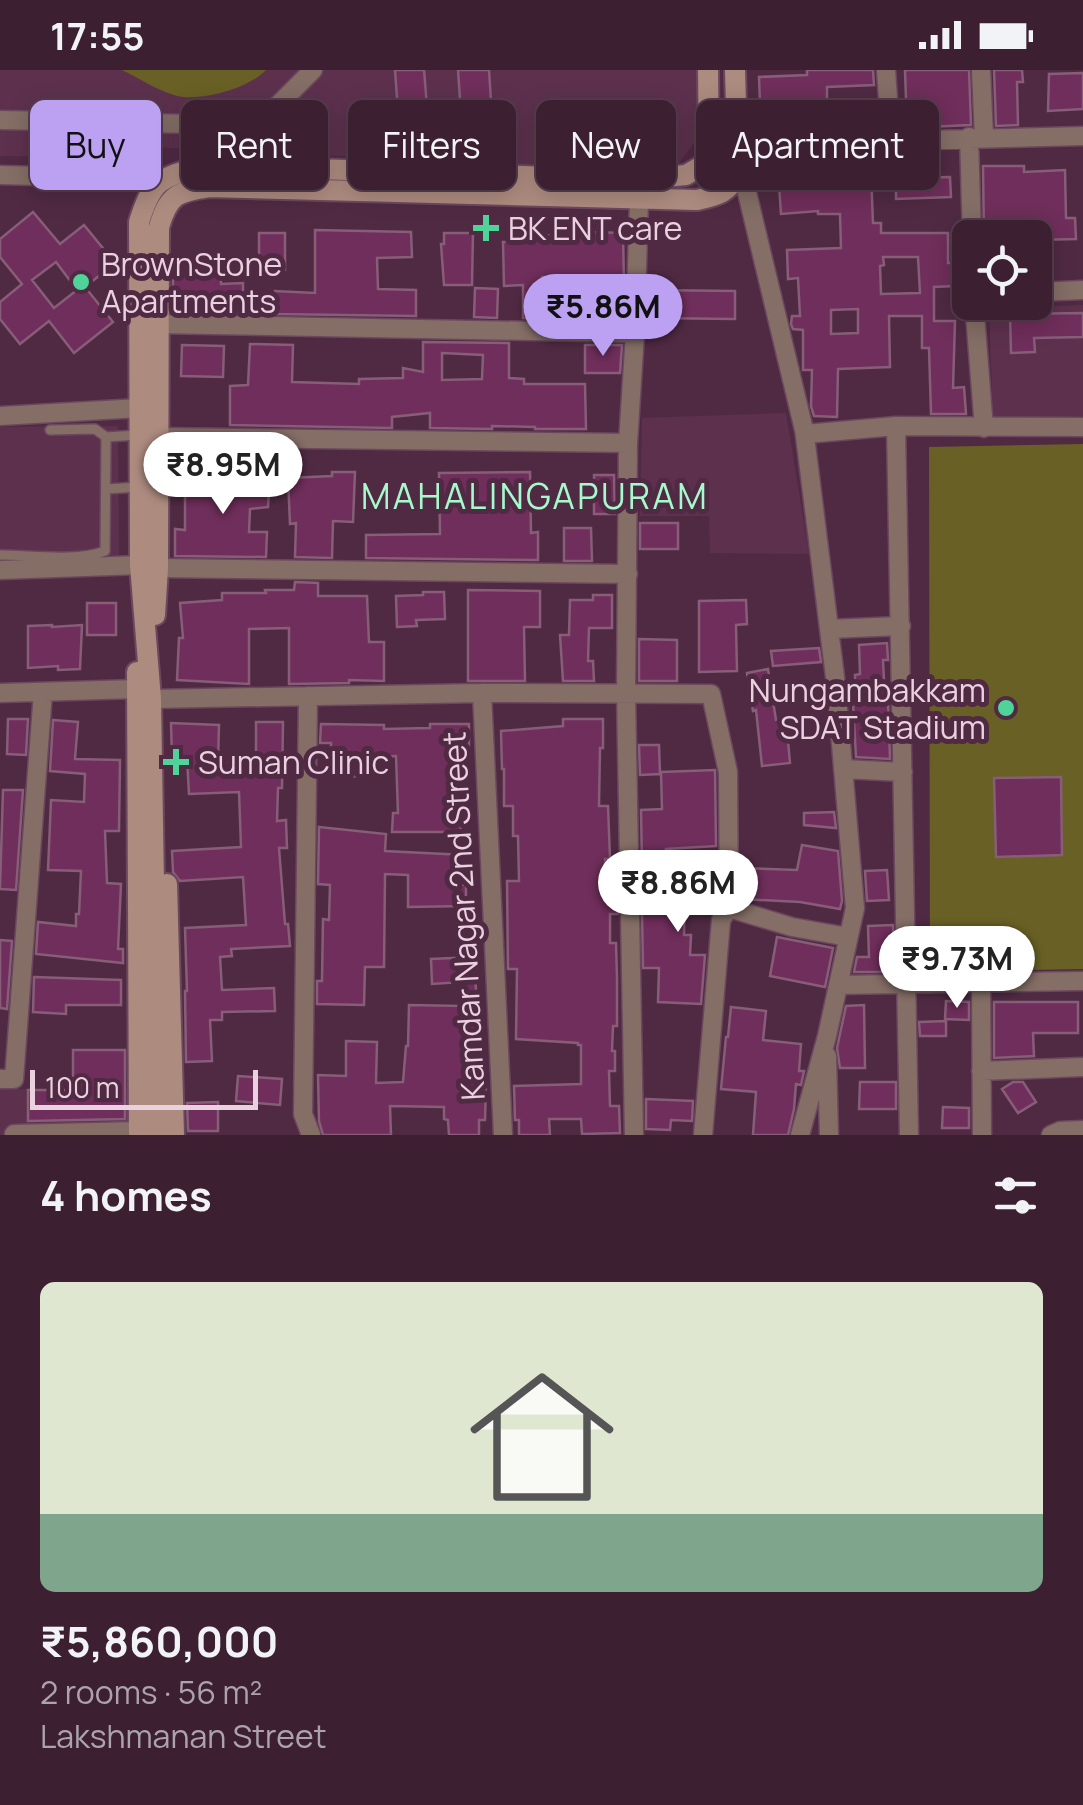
<!DOCTYPE html>
<html lang="en">
<head>
<meta charset="utf-8">
<style>
	:root { --surface:#3c2032; --page:#43283a; --text:#f1f3f6; --muted:#aca3ac; --line:#553e4d; --accent:#bca0f2 }
	body { margin:0; font-family:Manrope,sans-serif; background:var(--page); color:var(--text); height:100vh; display:flex; flex-direction:column; font-size:38px; white-space:nowrap }
	* { box-sizing:border-box; margin:0 }
	p { font-size:32px; color:var(--muted) }
	.icon { flex:none; width:55px; height:55px; fill:none; stroke:currentColor; stroke-width:2; stroke-linecap:round; stroke-linejoin:round }
	.map { position:relative; height:1065px; overflow:hidden }
	.drawer { display:flex; flex-direction:column; background:var(--surface); flex:1 }
	.drawer>* { flex:none }
	.guide { position:absolute; left:30px; top:30px; width:1025px; height:90px; display:flex; gap:20px }
	.fabs { position:absolute; left:952px; top:150px; display:grid; gap:20px }
	.fabs a { display:grid; place-items:center; width:100px; height:100px; border-radius:15px; background:var(--surface); box-shadow:0 5px 25px #0003,0 0 0 2px var(--line); font-size:50px }
	.scale { position:absolute; left:30px; bottom:25px; width:228px; box-sizing:border-box; padding-left:10px; border:5px solid #ead1e0; border-top:0; font-size:28px; line-height:35px; white-space:nowrap; color:#ead1e0; -webkit-text-stroke:8px #502a43; paint-order:stroke }
	.price { position:absolute; translate:-50% -85px; padding:0 22px; border-radius:35px; background:#fff; color:#222; font-size:32px; line-height:65px; filter:drop-shadow(0 2px 5px #0008) }
	.price::after { content:''; position:absolute; left:50%; top:60px; width:30px; height:22px; margin-left:-15px; background:inherit; clip-path:polygon(0 0,100% 0,50% 100%) }
	.price.on { background:var(--accent); color:#111 }
	ul { padding:0; list-style:none }
	li { display:grid; align-content:center; gap:20px; height:530px; padding:0 40px }
	li span { display:grid; place-items:center; height:310px; border-radius:15px; color:#555 }
	li>.icon { margin-inline-start:auto }
	span .icon { width:180px; height:180px; fill:#fffc; stroke-width:1 }
	li b { font-size:42px }
	h2 { display:flex; justify-content:space-between; align-items:center; height:120px; padding:0 40px; font-size:42px }
	.pill { padding:0 35px; border-radius:15px; background:var(--surface); box-shadow:0 5px 25px #0003,0 0 0 2px var(--line); font-size:35px; line-height:90px }
	.pill.on { background:var(--accent); color:#111 }
	.status { display:flex; justify-content:space-between; align-items:center; height:70px; padding:0 50px; background:var(--surface); direction:ltr }
	.status svg { height:28px; fill:currentColor }
	.map>svg:first-child { display:block }
	.built { fill:#5d314e }
	.green { fill:#696025 }
	.building { fill:#6f2e5b; stroke:#875d78; stroke-width:2.5; fill-rule:evenodd }
	.lines { fill:none; stroke-linecap:round; stroke-linejoin:round }
	.lane-casing { stroke:#6c485f; stroke-width:12 }
	.street-casing { stroke:#6c485f; stroke-width:21 }
	.secondary-casing { stroke:#6c485f; stroke-width:24 }
	.lane { stroke:#846e66; stroke-width:9 }
	.street { stroke:#846e66; stroke-width:18 }
	.secondary { stroke:#ad8b7f; stroke-width:20 }
	.poi-dot { fill:#4fd398; stroke:#502a43; stroke-width:4 }
	.labels { text-anchor:middle; dominant-baseline:central; stroke-width:10; stroke-linejoin:round; paint-order:stroke }
	.poi-label { font-size:32px; fill:#ead1e0; stroke:#502a43; text-anchor:start }
	.street-label { font-size:32px; fill:#ead1e0; stroke:#502a43 }
	.neighbourhood-label { font-size:35px; letter-spacing:2.5px; fill:#a6f8cd; stroke:#502a43 }
</style>
</head>
<body>
<div class="status"><b>17:55</b><svg viewBox="0 0 49 12"><path d="M0 12V9h3v3zM5 12V6h3v6zM10 12V3h3v9zM15 12V0h3v12zM26 1h20v11H26zM47 4h2v5h-2z"/></svg></div>
<div class="map">
<svg width="1083" height="1065" viewBox="0 0 1083 1065">
	<rect width="100%" height="100%" fill="#502a43"/>
	<!-- built -->
	<path class="built" d="M0 0H701V64L672 102 90 74 62 87 0 86Z
		M1083 235V346L993 350 989 238Z
		M786 343 809 484 710 483 709 446H640L642 348Z
		M118 356 119 485 0 486V357Z
		M0 1019 130 1020 129 1065H0Z"/>
	<!-- green -->
	<path class="green" d="M122 0H266C248 19 198 33 174 25 156 20 139 8 122 0Z
		M1083 374V899L930 902 929 377Z"/>
	<!-- building -->
	<path class="building" d="M395 0H424L429 61 462 58 458 0H489L494 77 401 84Z
		M807 0H873L874 15 827 17V43L843 42 844 61 785 65 784 46 752 47 751 33H760L759 7 807 5Z
		M905 0H969L971 55 903 58 901 30 906 29Z
		M994 0H1022L1023 12H1017L1018 55 996 56Z
		M1083 3V39L1048 41 1049 4Z
		M671 36 675 92 640 95 637 39Z
		M983 96H1024V102L1065 100 1066 148H1075L1076 169 1035 170V168H984Z
		M871 103 873 153H881V163H948V193H953L954 216 934 217V251H955L953 318 964 317 966 344H931L929 278H922V246H889L890 297 838 299 837 347 814 346 811 336 812 300H803V260L793 259 791 254 792 246H800L798 208 788 209 787 180 841 178 840 144H818V141L781 144 779 115 817 112V104ZM883 187H918L920 223 881 224 880 196 884 195ZM858 239V263L831 264V240Z
		M950 107 951 127 896 129V108Z
		M33 142 60 174 84 155 115 193 85 217 113 252 74 283 49 251 20 274 0 249V232L22 214 0 187V169ZM56 192 77 220 54 238 32 210Z
		M315 160 411 162 412 187 377 188 378 219 416 220V246L275 244V221L315 223Z
		M592 162 623 163 624 215H619V250H596L597 215H594V206L554 205V207H542V249L523 248V215L504 216 503 172 533 171V165L592 166Z
		M259 163H285V200H259Z
		M444 163H473L472 215H444L441 174H444Z
		M220 186 221 214 243 213V243L173 242V187Z
		M475 218 498 219 497 248 474 247Z
		M649 220 735 221V249L648 248Z
		M1083 243V267L1034 268 1035 282 1011 283 1010 244Z
		M423 272 509 273V308L524 309V314H585L586 359H535V357L492 356V359L430 358V343L392 347V358L230 355V316L248 315 250 274 293 275 292 312 359 314V309L403 308V298L423 302ZM442 283 483 285 482 309 442 310Z
		M182 275 224 276 223 307 181 306Z
		M585 275H622L620 303H585Z
		M332 402H355L353 452 333 451 332 488 295 487 296 453 290 454 288 408 332 406Z
		M530 402 531 463 538 462V490L366 488V465L440 464 439 403Z
		M270 404 268 437 250 439 249 462H267L266 487 175 486V459L185 460V409L234 408V405Z
		M594 405H614L615 444H594Z
		M640 453H678V479H640Z
		M564 458H591L592 491H564Z
		M295 512 318 513V526H367L369 572H384V611L349 610V613L289 614V558L249 559V614L177 610 179 568H183L180 533 222 530V523H266L265 520H294Z
		M468 520 540 521V557H524L525 611H468Z
		M423 522H444L445 549 416 550 417 556 397 557 396 526 423 525Z
		M593 525H612V558H589L588 591H593L594 611H563L560 565H569L570 530H593Z
		M746 530 747 554 736 555 737 601 699 602V531Z
		M87 533H116V565H87Z
		M52 555V557L82 555 80 599 58 600V596L28 598V556Z
		M639 569 677 570V611H639Z
		M887 573 888 590H883L885 631H888L890 689 856 687 853 633 856 632 855 605 860 604 859 575Z
		M819 578 821 592 773 596 771 581Z
		M768 599 776 650 786 649 790 693 762 696 756 640 753 641 747 603Z
		M8 649H28L26 685 7 684Z
		M563 649H603V678H600L599 736H608L610 789H605L606 818 617 817 618 844H610V873H616L617 908V956H613L612 981H615V1001H609L610 1036H619L620 1063 582 1064 581 1049H549L550 1065H519V1050H515L514 1016 581 1014V975H578V973L516 969 517 899H508L507 811H519L518 766H513V736H504V699H502L501 661 563 656Z
		M53 650 78 652 75 689 120 690 119 761H105L107 813 121 814 118 879H123V893L36 884 38 852 76 856V844H79L81 801 48 800 51 730 84 732 85 704 50 701Z
		M256 652H283L282 718H278L277 751 286 750 287 778H279L285 854H288L290 876 231 879 232 886 220 887 222 920 274 918 275 941 222 942V950H210L212 991 186 992 185 921H187L185 858 246 855 243 807 180 811 173 802 172 781 241 777 239 722 189 724 187 688H172L171 653 219 655 218 692 256 691Z
		M321 654 384 655V659L430 658V654H469V688H458L461 762H392L393 743H398L396 686 370 687V706L332 707 331 673H320Z
		M639 675H659L660 704 640 705Z
		M715 700 716 776 666 779V795H642L641 740 662 739 661 702Z
		M1061 707 1062 785 996 787 994 708Z
		M3 720H23L16 820 0 819Z
		M834 742 836 758 804 755V743Z
		M319 757 386 764 385 781 464 785 463 815H466V836L408 837V805L385 804 384 897H365L364 935 317 934V911H322L323 849 329 850 330 815 318 814Z
		M802 775 838 781 842 831 840 839 800 832 741 829V798L797 800Z
		M667 794 716 797V833L685 831 684 865H691L690 885H705L701 934 658 932 659 898H643L642 842H665Z
		M887 800 889 830 867 831 865 801Z
		M893 855 894 902H854L857 887H869L868 856Z
		M777 867 833 878 825 917 770 906Z
		M0 870 12 871 7 939 0 938Z
		M474 887 476 920 474 961H471L468 1012H486L485 1050H479V1065H449L448 1050 444 1049V1037L390 1036 391 1065H323L319 1051 318 1005 346 1006V971L377 972 376 1013 403 1012 406 976H408L409 935 463 936 462 912 432 914 431 889Z
		M34 907 121 910V935H66V944L33 942Z
		M946 931 969 932V950L945 949Z
		M994 932H1078V963H1033L1034 986 994 988Z
		M864 935 865 998H840L837 978 846 936Z
		M731 937 766 941 763 970 801 974 799 1001H804L801 1015 796 1014 794 1039 788 1065H753L756 1022 721 1019 726 967H728Z
		M946 951V966H920L919 952Z
		M73 980H125V1049L28 1051V1020H73Z
		M238 1006 282 1009 280 1035 236 1031Z
		M860 1012H896V1039H859Z
		M1013 1012H1023L1036 1032 1018 1043 1002 1019Z
		M646 1029 693 1031 692 1051 671 1050 670 1060 646 1059Z
		M218 1032V1061H188L187 1033Z
		M943 1037 969 1038V1058H942Z"/>
	<g class="lines">
		<!-- lane casing -->
		<g class="lane-casing">
			<path id="lane" d="M70 107 90 74 95 51
				M106 367 138 365
				M106 419 139 417
				M0 485C31 485 76 492 105 481L106 367 95 359 50 360"/>
		</g>
		<!-- street casing -->
		<g class="street-casing">
			<path id="street" d="M886 0 891 71
				M981 0 984 67
				M0 50 241 55 269 44 313 0
				M1083 66 891 71 770 78 738 85 805 364 896 356 1083 357
				M969 67 972 168
				M0 105 161 109
				M1035 222 1083 220
				M974 232 984 358
				M157 254 635 263
				M0 346 140 338 152 339
				M896 356 909 1065
				M158 367 628 373
				M158 498 628 504
				M0 500 140 495
				M829 559 901 556
				M0 623 137 619
				M482 623 503 1065
				M308 626 303 1044 311 1065
				M151 629 482 623 711 624 728 702 729 838 721 850 703 1065
				M843 699 903 702
				M729 838 792 857 848 867
				M981 913 982 1065
				M838 915 1083 911
				M827 986 829 1065
				M981 1001 1083 997
				M0 1009H14L43 622
				M14 1064 138 1061
				M634 1065 626 623 628 373 635 263 639 130 637 115
				M800 1065 827 966 855 838 836 615 804 358
				M1051 1065 1060 1061 1083 1060"/>
		</g>
		<!-- secondary casing -->
		<g class="secondary-casing">
			<path id="secondary" d="M155 545 158 498 159 157C169 124 177 122 209 117L697 130C718 125 726 124 738 105L735 0
				M137 602 139 1065
				M167 814 174 1065
				M158 1065 151 629 140 495 139 152C153 107 162 108 204 95L633 110 686 105 703 95 709 80 708 0"/>
		</g>
		<!-- lane -->
		<use href="#lane" class="lane"/>
		<!-- street -->
		<use href="#street" class="street"/>
		<!-- secondary -->
		<use href="#secondary" class="secondary"/>
	</g>
	<!-- markers -->
	<g class="poi-dot">
		<path d="M481 143h10v10h10v10h-10v10h-10v-10h-10v-10h10z"/>
		<circle cx="81" cy="212" r="10"/>
		<circle cx="1006" cy="638" r="10"/>
		<path d="M171 677h10v10h10v10h-10v10h-10v-10h-10v-10h10z"/>
	</g>
	<g class="labels">
		<!-- poi labels -->
		<g class="poi-label">
			<text x="508" y="158">BK ENT care</text>
			<text x="101" y="194">BrownStone<tspan x="101" dy="37">Apartments</tspan></text>
			<text x="986" y="620" text-anchor="end">Nungambakkam<tspan x="986" dy="37">SDAT Stadium</tspan></text>
			<text x="198" y="692">Suman Clinic</text>
		</g>
		<!-- street labels -->
		<g class="street-label">
			<text transform="translate(463 846) rotate(-93)">Kamdar Nagar 2nd Street</text>
		</g>
		<!-- neighbourhood labels -->
		<g class="neighbourhood-label">
			<text x="535" y="426">MAHALINGAPURAM</text>
		</g>
	</g>
</svg>
<div class="fabs">
<a><svg class="icon" aria-label="locate" viewBox="0 0 24 24"><circle cx="12" cy="12" r="6"/><path d="M12 2v4M12 18v4M2 12h4M18 12h4"/></svg></a>
</div>
<div class="scale">100 m</div>
<b class="price on" style="left:603px;top:289px">₹5.86M</b>
<b class="price" style="left:223px;top:447px">₹8.95M</b>
<b class="price" style="left:678px;top:865px">₹8.86M</b>
<b class="price" style="left:957px;top:941px">₹9.73M</b>
<div class="guide">
<a class="pill on">Buy</a>
<a class="pill">Rent</a>
<a class="pill">Filters</a>
<a class="pill">New</a>
<a class="pill">Apartment</a>
</div>
</div>
<section class="drawer">
<h2>4 homes<svg class="icon" aria-label="filters" viewBox="0 0 24 24"><path d="M4 7h16M4 17h16"/><circle cx="9" cy="7" r="2"/><circle cx="15" cy="17" r="2"/></svg></h2>
<ul>
<li><span style="background:linear-gradient(#dfe7d0 75%,#7fa58c 0)"><svg class="icon" aria-label="home" viewBox="0 0 24 24"><path d="M3 11l9-7 9 7M6 9v11h12V9"/></svg></span><div><b>₹5,860,000</b><p>2 rooms · 56 m²</p><p>Lakshmanan Street</p></div></li>
</ul>
</section>
</body>
</html>
